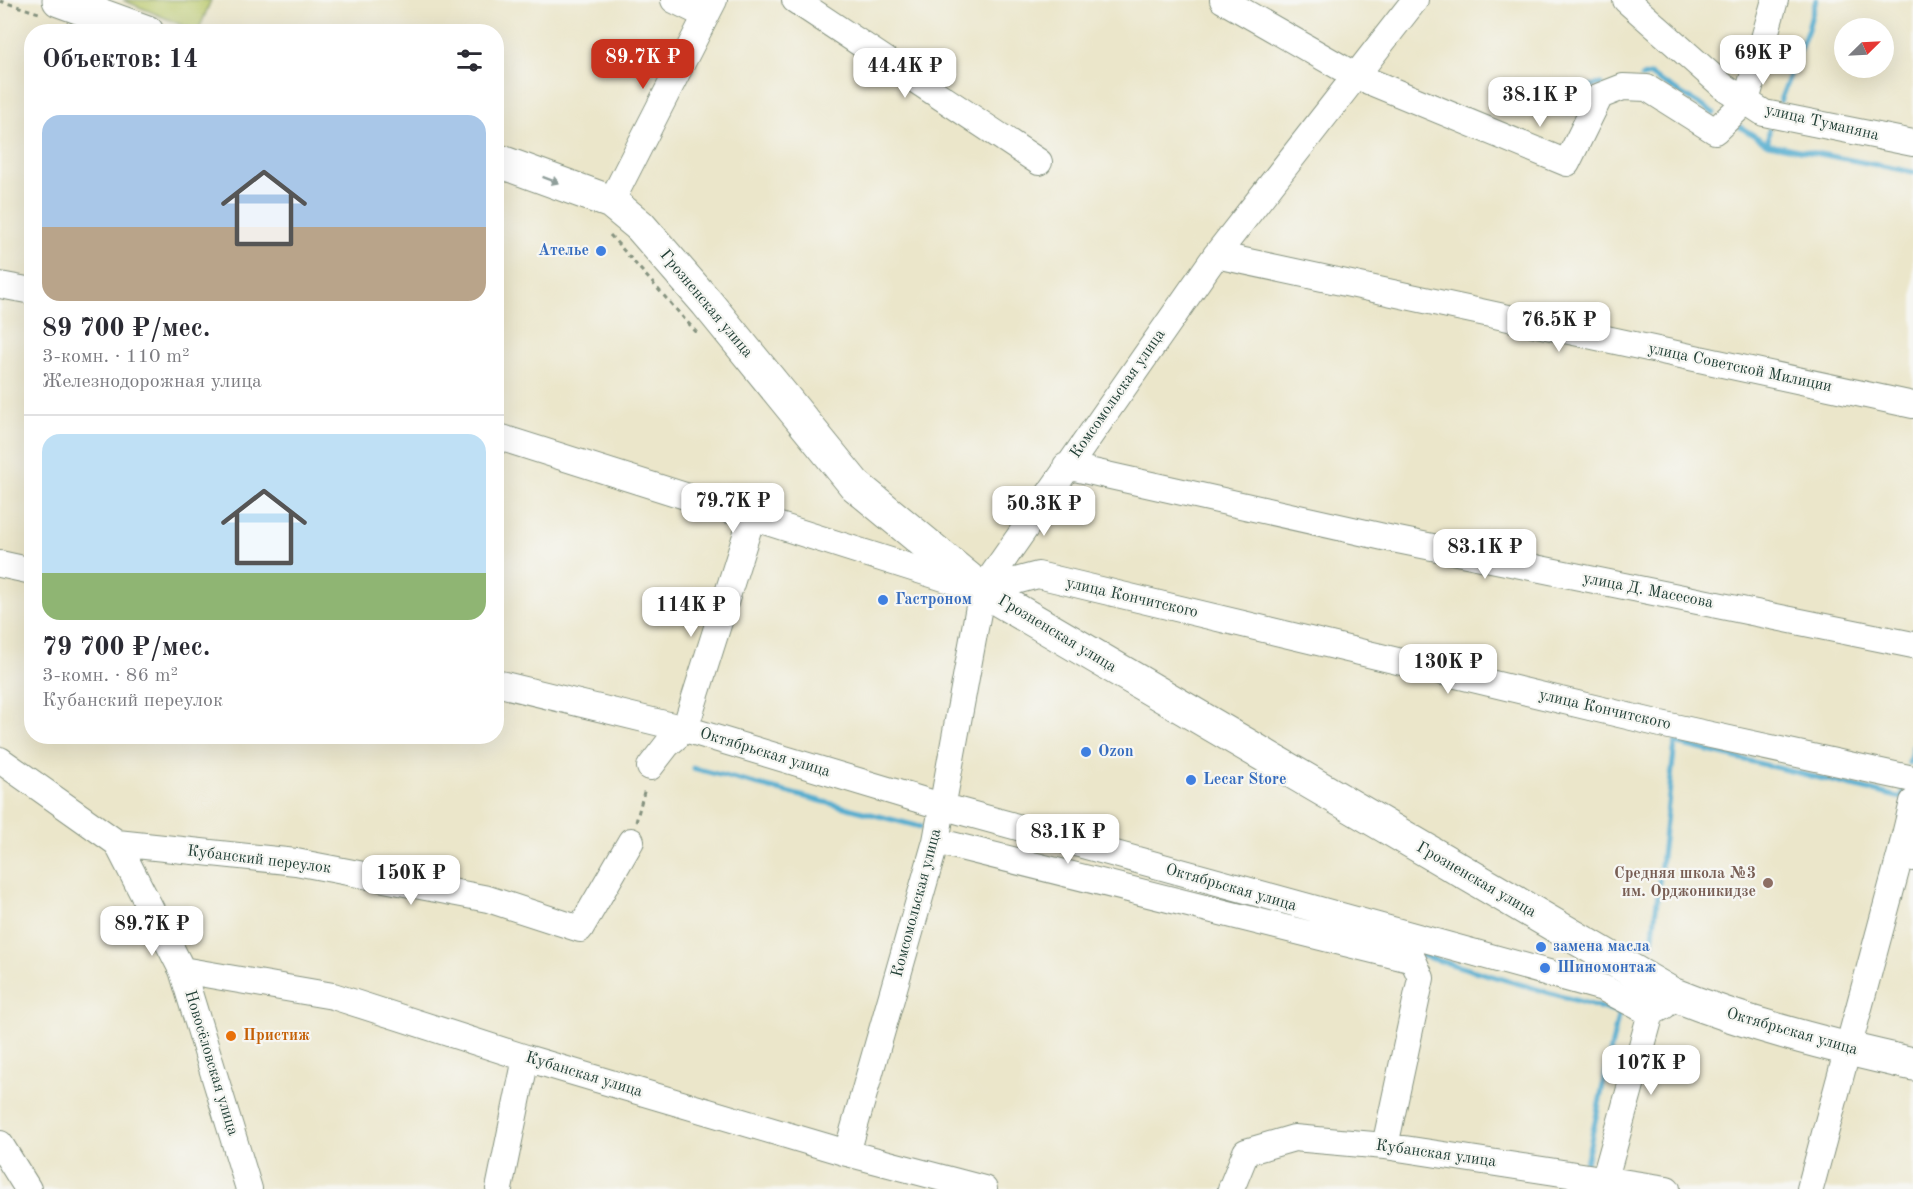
<!DOCTYPE html>
<html lang="ru">
<head>
<meta charset="utf-8">
<style>
	:root { --surface:#fff; --page:#f2f2f3; --text:#2b2b33; --muted:#7c7c81; --line:#e1e1e2; --accent:#c8321e }
	body { margin:0; font-family:"Old Standard TT",serif; background:var(--page); color:var(--text); height:100vh; display:flex; flex-direction:column; font-size:22px; white-space:nowrap }
	* { box-sizing:border-box; margin:0 }
	p { font-size:20px; color:var(--muted) }
	.icon { flex:none; width:33px; height:33px; fill:none; stroke:currentColor; stroke-width:2; stroke-linecap:round; stroke-linejoin:round }
	.map { position:relative; flex:1; overflow:hidden }
	.sheet { position:absolute; left:24px; top:24px; width:480px; height:720px; display:flex; flex-direction:column; background:var(--surface); border-radius:24px; box-shadow:0 6px 24px #0002 }
	.sheet>* { flex:none }
	.needle { width:39px; rotate:66deg }
	.controls { position:absolute; left:1834px; top:18px; display:grid; gap:12px }
	.controls a { display:grid; place-items:center; width:60px; height:60px; border-radius:50%; background:var(--surface); box-shadow:0 6px 24px #0002; font-size:30px }
	.price { position:absolute; translate:-50% -51px; padding:0 14px; border-radius:12px; background:#fff; color:#222; font-size:20px; line-height:39px; filter:drop-shadow(0 2px 3px #0008) }
	.price::after { content:''; position:absolute; left:50%; top:36px; width:18px; height:14px; margin-left:-9px; background:inherit; clip-path:polygon(0 0,100% 0,50% 100%) }
	.price.on { background:var(--accent); color:#fff }
	ul { padding:0; list-style:none }
	li { display:grid; align-content:center; gap:12px; height:318px; padding:0 18px }
	li+li { border-top:2px solid var(--line) }
	li span { display:grid; place-items:center; height:186px; border-radius:18px; color:#555 }
	li>.icon { margin-inline-start:auto }
	span .icon { width:108px; height:108px; fill:#fffc; stroke-width:1 }
	li b { font-size:26px }
	h2 { display:flex; justify-content:space-between; align-items:center; height:72px; padding:0 18px; font-size:26px }
	.map>svg:first-child { display:block }
	.green { fill:#b9c86b; stroke:#6c8250; stroke-width:1.5 }
	.lines { fill:none; stroke-linecap:round; stroke-linejoin:round }
	.stream { stroke:#51accf; stroke-width:5 }
	.minor-casing { stroke:#85927f; stroke-width:28 }
	.major-casing { stroke:#85927f; stroke-width:35 }
	.path { stroke:#85927f; stroke-width:3; stroke-dasharray:4.5 4.5; stroke-linecap:butt }
	.minor { stroke:#fff; stroke-width:26 }
	.major { stroke:#fff; stroke-width:33 }
	.oneway { fill:#8f9e9a }
	.shop-dot { fill:#3f7fe0; stroke:#f6f6f2; stroke-width:2 }
	.education-dot { fill:#8d6e63; stroke:#f6f6f2; stroke-width:2 }
	.food-dot { fill:#e8710a; stroke:#f6f6f2; stroke-width:2 }
	.labels { text-anchor:middle; dominant-baseline:central; stroke-width:4.5; stroke-linejoin:round; paint-order:stroke }
	.street-label { font-size:16px; fill:#1f3d34; stroke:#f6f6f2 }
	.shop-label { font-size:16px; font-weight:bold; fill:#366cbe; stroke:#f6f6f2; text-anchor:start }
	.education-label { font-size:16px; font-weight:bold; fill:#785e54; stroke:#f6f6f2; text-anchor:end }
	.food-label { font-size:16px; font-weight:bold; fill:#c56008; stroke:#f6f6f2; text-anchor:start }
</style>
</head>
<body>
<div class="map">
<svg width="1913" height="1189" viewBox="0 0 1913 1189">
	<rect width="100%" height="100%" fill="#f6f6f2"/>
	<filter id="ink" filterUnits="userSpaceOnUse"><feTurbulence type="fractalNoise" baseFrequency=".0167" numOctaves="2"/><feDisplacementMap in="SourceGraphic" scale="12" xChannelSelector="R" yChannelSelector="G"/><feConvolveMatrix kernelMatrix="1 2 1 2 8 2 1 2 1" color-interpolation-filters="sRGB"/></filter>
	<filter id="wash" filterUnits="userSpaceOnUse"><feTurbulence type="fractalNoise" baseFrequency=".008" numOctaves="4" result="noise"/><feDisplacementMap in="SourceGraphic" scale="24" xChannelSelector="R" yChannelSelector="G"/><feGaussianBlur stdDeviation="1.35" result="paint"/><feColorMatrix in="noise" values="0 0 0 0 0 0 0 0 0 0 0 0 0 0 0 0 0 1.4 0 .05"/><feComposite in="paint" operator="in"/></filter>
	<g filter="url(#wash)">
		<rect width="100%" height="100%" fill="#ebe6ca"/>
		<!-- green -->
		<path class="green" d="M123 0H211L198 32Z"/>
		<g class="lines">
			<!-- stream -->
			<path class="stream" d="M1642 77 1650 75 1714 113
				M1780 101 1808 29 1816 0
				M1567 113 1581 87 1601 84
				M1740 127 1768 144
				M1769 130 1768 144 1913 172
				M1909 763 1913 746
				M693 768 921 827
				M1652 944 1675 743 1902 798 1903 791
				M1420 955 1619 1013
				M1586 1163 1619 1012"/>
		</g>
	</g>
	<g filter="url(#ink)">
		<g class="lines">
			<!-- minor casing -->
			<g class="minor-casing">
				<path id="minor" d="M674 0 705 15
					M795 0 1039 162
					M1223 0 1354 75 1567 163 1600 96 1623 87 1647 88 1715 131 1746 101 1775 0
					M1626 0 1724 87 1764 113 1913 143
					M611 202 714 0
					M1216 255 1913 405
					M0 285 32 291
					M496 436 982 590 1038 575 1665 725 1913 779
					M1066 466 1388 538 1913 645
					M0 564 32 571
					M496 683 685 729 941 806 1603 988 1651 1013
					M0 760 117 843 182 970 249 1189
					M650 767 667 745 685 729 752 517
					M1913 802 1900 856 1913 858
					M936 841 1413 960 1421 978 1385 1146
					M117 843 296 862 488 899 580 929 631 841
					M182 970 333 996 526 1058 847 1153 984 1189
					M0 1144 28 1189
					M847 1153 936 841 982 590 1216 255 1415 0
					M499 1189 526 1058
					M1231 1189 1246 1152 1294 1138 1385 1146 1667 1189
					M1602 1189 1651 1013 1664 1006
					M1810 1189 1900 856"/>
			</g>
			<!-- major casing -->
			<g class="major-casing">
				<path id="major" d="M59 0 147 32
					M496 160 611 202 640 226 707 303 855 485 982 590 1672 994C1749 1025 1832 1046 1913 1064"/>
			</g>
			<!-- path -->
			<path class="path" d="M0 1 39 13
				M610 235 697 333
				M636 822 645 788"/>
			<!-- minor -->
			<use href="#minor" class="minor"/>
			<!-- major -->
			<use href="#major" class="major"/>
		</g>
		<!-- one-way arrows -->
		<defs><path id="oneway-solid" d="M-6-.8H1V-3.2L6.5 0L1 3.2V.8H-6Z" transform="scale(1.5)"/></defs>
		<use class="oneway" href="#oneway-solid" transform="translate(551 180) rotate(20)"/>
	</g>
	<!-- markers -->
	<g class="shop-dot">
		<circle cx="601" cy="251" r="6"/>
		<circle cx="883" cy="600" r="6"/>
		<circle cx="1086" cy="752" r="6"/>
		<circle cx="1191" cy="780" r="6"/>
		<circle cx="1541" cy="947" r="6"/>
		<circle cx="1545" cy="968" r="6"/>
	</g>
	<circle class="education-dot" cx="1768" cy="883" r="6"/>
	<circle class="food-dot" cx="231" cy="1036" r="6"/>
	<g class="labels">
		<!-- street labels -->
		<g class="street-label">
			<text transform="translate(1822 123) rotate(13)">улица Туманяна</text>
			<text transform="translate(706 304) rotate(50)">Грозненская улица</text>
			<text transform="translate(1740 368) rotate(12)">улица Советской Милиции</text>
			<text transform="translate(1118 394) rotate(-55)">Комсомольская улица</text>
			<text transform="translate(1648 591) rotate(11)">улица Д. Масесова</text>
			<text transform="translate(1132 598) rotate(13)">улица Кончитского</text>
			<text transform="translate(1057 634) rotate(31)">Грозненская улица</text>
			<text transform="translate(1605 710) rotate(13)">улица Кончитского</text>
			<text transform="translate(765 753) rotate(17)">Октябрьская улица</text>
			<text transform="translate(259 860) rotate(7)">Кубанский переулок</text>
			<text transform="translate(1476 880) rotate(30)">Грозненская улица</text>
			<text transform="translate(1231 888) rotate(16)">Октябрьская улица</text>
			<text transform="translate(917 903) rotate(-75)">Комсомольская улица</text>
			<text transform="translate(1792 1032) rotate(16)">Октябрьская улица</text>
			<text transform="translate(211 1063) rotate(73)">Новосёловская улица</text>
			<text transform="translate(584 1075) rotate(17)">Кубанская улица</text>
			<text transform="translate(1436 1154) rotate(8)">Кубанская улица</text>
		</g>
		<!-- shop labels -->
		<g class="shop-label">
			<text x="589" y="251" text-anchor="end">Ателье</text>
			<text x="895" y="600">Гастроном</text>
			<text x="1098" y="752">Ozon</text>
			<text x="1203" y="780">Lecar Store</text>
			<text x="1553" y="947">замена масла</text>
			<text x="1557" y="968">Шиномонтаж</text>
		</g>
		<!-- education labels -->
		<g class="education-label">
			<text x="1756" y="874">Средняя школа №3<tspan x="1756" dy="18">им. Орджоникидзе</tspan></text>
		</g>
		<!-- food labels -->
		<g class="food-label">
			<text x="243" y="1036">Пристиж</text>
		</g>
	</g>
</svg>
<div class="controls">
<a><svg class="needle" viewBox="-14 -14 28 28"><path d="M0-13l5 13h-10z" fill="#e53935"/><path d="M0 13l5-13h-10z" fill="#7c7c81"/></svg></a>
</div>
<b class="price" style="left:1763px;top:86px">69K ₽</b>
<b class="price on" style="left:643px;top:90px">89.7K ₽</b>
<b class="price" style="left:905px;top:99px">44.4K ₽</b>
<b class="price" style="left:1540px;top:128px">38.1K ₽</b>
<b class="price" style="left:1559px;top:353px">76.5K ₽</b>
<b class="price" style="left:733px;top:534px">79.7K ₽</b>
<b class="price" style="left:1044px;top:537px">50.3K ₽</b>
<b class="price" style="left:1485px;top:580px">83.1K ₽</b>
<b class="price" style="left:691px;top:638px">114K ₽</b>
<b class="price" style="left:1448px;top:695px">130K ₽</b>
<b class="price" style="left:1068px;top:865px">83.1K ₽</b>
<b class="price" style="left:411px;top:906px">150K ₽</b>
<b class="price" style="left:152px;top:957px">89.7K ₽</b>
<b class="price" style="left:1651px;top:1096px">107K ₽</b>
<section class="sheet">
<h2>Объектов: 14<svg class="icon" aria-label="filters" viewBox="0 0 24 24"><path d="M4 7h16M4 17h16"/><circle cx="9" cy="7" r="2"/><circle cx="15" cy="17" r="2"/></svg></h2>
<ul>
<li><span style="background:linear-gradient(#a9c7e8 60%,#b9a48a 0)"><svg class="icon" aria-label="home" viewBox="0 0 24 24"><path d="M3 11l9-7 9 7M6 9v11h12V9"/></svg></span><div><b>89 700 ₽/мес.</b><p>3-комн. · 110 m²</p><p>Железнодорожная улица</p></div></li>
<li><span style="background:linear-gradient(#bfe0f5 75%,#8fb573 0)"><svg class="icon" aria-label="home" viewBox="0 0 24 24"><path d="M3 11l9-7 9 7M6 9v11h12V9"/></svg></span><div><b>79 700 ₽/мес.</b><p>3-комн. · 86 m²</p><p>Кубанский переулок</p></div></li>
</ul>
</section>
</div>
</body>
</html>
